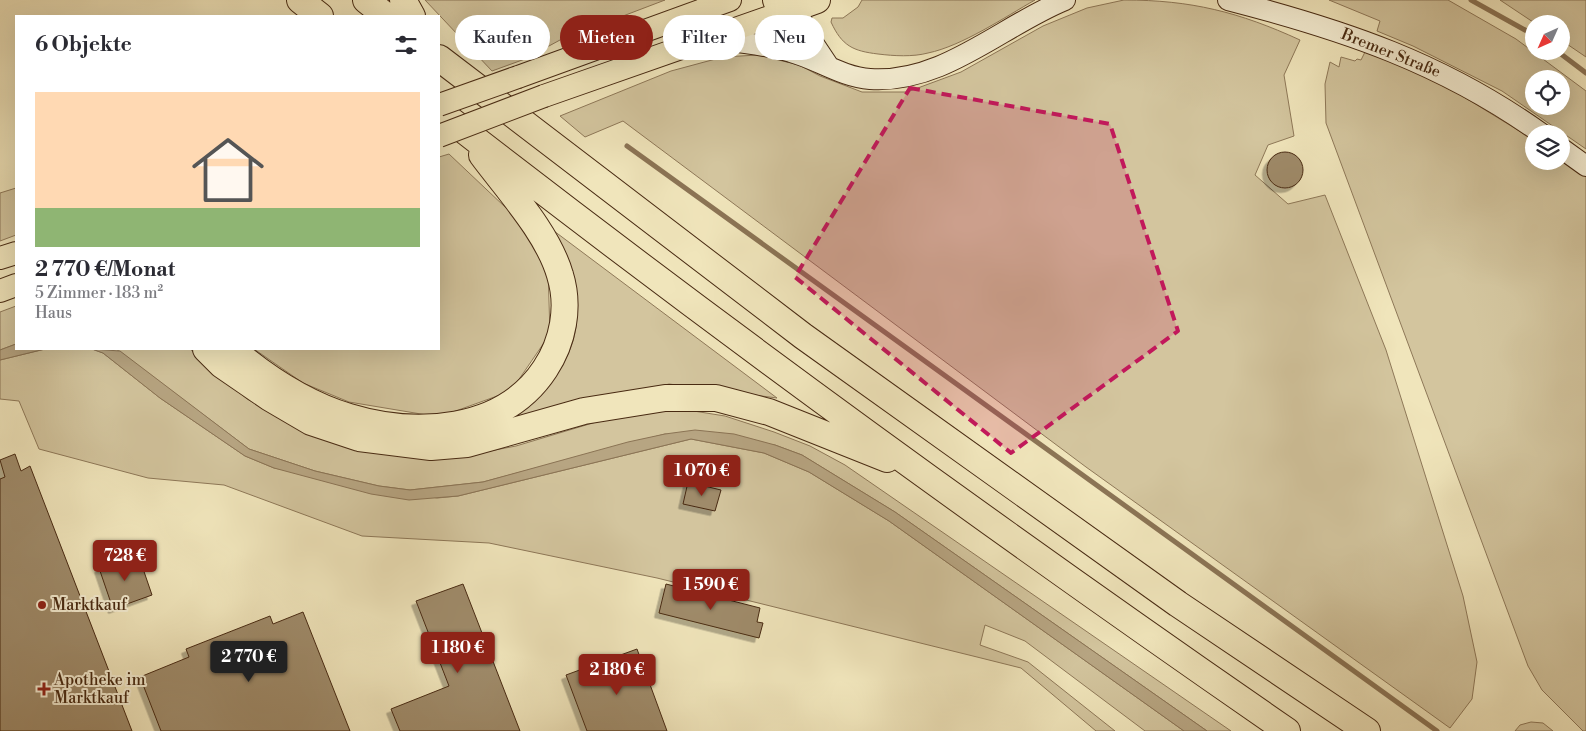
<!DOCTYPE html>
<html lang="de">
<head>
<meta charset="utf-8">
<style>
	:root { --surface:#fff; --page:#f2f2f3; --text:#2b2b33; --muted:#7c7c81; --line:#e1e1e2; --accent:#8f2418 }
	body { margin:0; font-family:"Libre Bodoni",serif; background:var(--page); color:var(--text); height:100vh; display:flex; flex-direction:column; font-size:19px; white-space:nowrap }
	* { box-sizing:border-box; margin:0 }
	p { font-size:16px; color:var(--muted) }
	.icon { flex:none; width:28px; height:28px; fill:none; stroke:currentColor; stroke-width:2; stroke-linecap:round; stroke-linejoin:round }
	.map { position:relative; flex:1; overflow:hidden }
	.drawer { position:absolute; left:15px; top:15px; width:425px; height:335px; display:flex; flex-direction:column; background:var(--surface); border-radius:0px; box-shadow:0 5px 20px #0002 }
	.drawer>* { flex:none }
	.hud { position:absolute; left:455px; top:15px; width:475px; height:45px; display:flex; gap:10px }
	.needle { width:32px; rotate:225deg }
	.buttons { position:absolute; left:1525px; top:15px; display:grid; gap:10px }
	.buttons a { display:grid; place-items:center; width:45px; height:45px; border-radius:50%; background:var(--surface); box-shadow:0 5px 20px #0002; font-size:25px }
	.price { position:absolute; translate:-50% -42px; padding:0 11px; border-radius:5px; background:var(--accent); color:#fff; font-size:16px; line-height:32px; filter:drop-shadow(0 1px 2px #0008) }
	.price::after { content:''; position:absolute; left:50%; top:30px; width:15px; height:11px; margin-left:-8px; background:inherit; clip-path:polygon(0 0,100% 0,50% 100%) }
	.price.selected { background:#222; color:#fff }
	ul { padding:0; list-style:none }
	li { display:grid; align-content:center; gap:10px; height:265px; padding:0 20px }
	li+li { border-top:1px solid var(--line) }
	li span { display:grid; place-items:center; height:155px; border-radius:0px; color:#555 }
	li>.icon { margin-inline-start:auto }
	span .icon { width:90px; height:90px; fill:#fffc; stroke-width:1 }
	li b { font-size:21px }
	h2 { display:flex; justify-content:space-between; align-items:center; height:60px; padding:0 20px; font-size:21px }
	.pill { padding:0 18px; border-radius:22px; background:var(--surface); box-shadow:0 5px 20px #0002; font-size:18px; line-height:45px }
	.pill.selected { background:var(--accent); color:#fff }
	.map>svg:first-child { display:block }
	.green { fill:#d3c59e; stroke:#8e7858; fill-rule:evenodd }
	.water { fill:#b7a582; stroke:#8b7455 }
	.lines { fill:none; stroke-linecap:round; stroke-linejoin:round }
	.stream { stroke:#8b7455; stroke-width:5 }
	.building { fill:#9f8b6a; stroke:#482a12; filter:url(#shadow) }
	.secondary-casing { stroke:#482a12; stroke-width:22 }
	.primary-casing { stroke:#482a12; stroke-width:24 }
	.highway-casing { stroke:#482a12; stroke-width:28 }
	.secondary { stroke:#f5eed3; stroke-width:20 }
	.primary { stroke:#f0e5bb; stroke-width:22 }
	.highway { stroke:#f0e5bb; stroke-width:26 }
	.primary-bridge-casing { stroke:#482a12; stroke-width:24; stroke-linecap:butt }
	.primary-bridge { stroke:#f0e5bb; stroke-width:22 }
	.marked { fill:#c2185b; fill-opacity:0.2; stroke:#c2185b; stroke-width:4; stroke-dasharray:10 6; stroke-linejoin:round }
	.poi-dot { fill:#8f2418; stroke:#f5eed3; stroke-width:2 }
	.labels { text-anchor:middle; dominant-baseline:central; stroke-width:4; stroke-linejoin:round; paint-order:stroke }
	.street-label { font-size:16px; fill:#482a12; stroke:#f5eed3 }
	.poi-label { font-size:16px; fill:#482a12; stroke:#f5eed3; text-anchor:start }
</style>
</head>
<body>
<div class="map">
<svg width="1586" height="731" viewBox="0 0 1586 731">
	<defs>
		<filter id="shadow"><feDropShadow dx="-4.5" dy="4.5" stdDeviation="0" flood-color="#0004"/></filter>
	</defs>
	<rect width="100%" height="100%" fill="#f0e5bb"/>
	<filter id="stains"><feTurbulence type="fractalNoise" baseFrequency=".004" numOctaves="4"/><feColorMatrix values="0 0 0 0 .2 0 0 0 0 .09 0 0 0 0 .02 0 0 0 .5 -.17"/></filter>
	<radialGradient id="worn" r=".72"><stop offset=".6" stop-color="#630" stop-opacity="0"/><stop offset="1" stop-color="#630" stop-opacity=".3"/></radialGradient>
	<!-- green -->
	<path class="green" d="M425 0H665L560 40 525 59 492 71Z
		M862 0H1035C1005 17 962 46 928 53 913 57 894 56 878 54 853 51 842 46 831 22L832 18H843L858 7Z
		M1124 0C1191 0 1239 12 1300 40L1284 75 1294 136 1268 145 1255 175 1288 204 1325 195 1386 350 1463 596 1477 662 1472 699 1450 728 1086 467 623 121 585 137 560 116 671 71 723 57 758 55 799 65 820 76 862 92H907L961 72 1043 26 1087 8Z
		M1329 0H1448L1516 39 1586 91V149L1502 91 1413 46 1377 31 1380 21ZM1534 79H1561V106H1534Z
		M1500 0H1586V57L1561 40V24H1536Z
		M1365 52 1433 78 1534 140V161H1561V158L1586 176V731H1583L1542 690 1528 666 1326 123 1325 84 1330 62 1339 67 1341 57 1355 61 1357 59 1361 60Z
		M449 154 523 224 548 269 550 334 511 391 439 417 349 402 303 383 254 349H439V157Z
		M16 188V235L0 241V193Z
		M550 228 777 398 669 384 505 425C545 394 586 352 575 297 570 274 558 250 550 228Z
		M16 306V344L0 350V312Z
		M45 349H92L103 353 160 398 245 456 274 468 437 498 458 496 691 439 764 453 809 472 889 521 1184 731H1145L1025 641 985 625 980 645 1028 662 1115 731H1096L1021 668 977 657 657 578 489 543 362 536 224 485 148 478 39 449 19 401 0 399V360Z
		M116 349H190L247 399 300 429 474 454 516 446 606 419 681 409 725 416 774 432 810 446 845 465 1231 731H1207L895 512 802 455 775 445 665 434 483 482 410 490 379 486 315 471 249 449Z
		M1531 722 1543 723 1553 731H1515L1520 725Z"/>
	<!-- water -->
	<path class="water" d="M16 344V349H45L0 360V350Z
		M92 349 120 351 249 449 315 471 379 486 410 490 483 482 628 442 665 434 695 430 734 434 775 445 802 455 895 512 1207 731H1184L889 521 809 472 764 453 691 439 458 496 409 500 371 494 274 468 245 456 160 398 103 353Z"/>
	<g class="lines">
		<!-- stream -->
		<path class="stream" d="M1471 0 1534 35
			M1557 51 1586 73
			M627 146 1437 731"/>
	</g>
	<!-- building -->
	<path class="building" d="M1267 170a18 18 0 1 1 36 0a18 18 0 1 1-36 0Z
		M15 454 21 471 30 466 132 731H0V479L5 477 0 460Z
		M688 482 721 490 715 511 683 504Z
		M138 554 152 595 113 609 99 568Z
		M463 584 520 731H400L391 709 449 686 416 601Z
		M666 584 760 608 757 622 763 623 759 638 659 613Z
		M303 612 350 731H161L140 677 189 657 186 649 270 616 273 624Z
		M637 649 667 731H587L566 675Z"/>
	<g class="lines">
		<!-- secondary casing -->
		<g class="secondary-casing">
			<path id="secondary" d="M1228 0C1344 30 1443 63 1542 134
				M796 8 808 35 828 65
				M781 13 794 41 809 58
				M708 39C735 42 764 44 791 52 817 59 842 77 870 79 943 84 1001 26 1065 0
				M1561 148 1586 166"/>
		</g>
		<!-- primary casing -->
		<g class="primary-casing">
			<path id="primary" d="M518 77 730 0
				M544 96 781 13
				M0 258 16 253
				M0 291 16 285"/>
		</g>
		<!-- highway casing -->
		<g class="highway-casing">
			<path id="highway" d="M300 0 320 16
				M366 0 386 16
				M403 0 412 16
				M776 0 781 13 817 0
				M708 8 712 0
				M439 58 803 336 1178 604 1367 731
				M439 111C715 326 999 532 1287 731
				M206 349 222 365 270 398 311 422 359 438 431 447 467 444 584 411 665 398H716L769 412 887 459
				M232 349C266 378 306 404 349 417 415 437 503 433 545 369 563 342 570 307 560 275 548 233 508 190 482 155"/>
		</g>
		<!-- secondary -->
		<use href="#secondary" class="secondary"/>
		<!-- primary -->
		<use href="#primary" class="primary"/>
		<!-- highway -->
		<use href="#highway" class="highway"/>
		<!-- primary-bridge casing -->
		<g class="primary-bridge-casing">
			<path id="primary-bridge" d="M439 105 518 77
				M439 136 544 96"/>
		</g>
		<!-- primary-bridge -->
		<use href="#primary-bridge" class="primary-bridge"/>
	</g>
	<!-- marked area -->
	<path class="marked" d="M910 88 1110 124 1178 331 1011 453 795 277Z"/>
	<!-- markers -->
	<g class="poi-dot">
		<circle cx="42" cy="605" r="5"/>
		<path d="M41.5 681.5h5v5h5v5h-5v5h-5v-5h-5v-5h5z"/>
	</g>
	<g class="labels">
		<!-- street labels -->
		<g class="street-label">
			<text transform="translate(1391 53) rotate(22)">Bremer Straße</text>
		</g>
		<!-- poi labels -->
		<g class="poi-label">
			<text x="52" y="605">Marktkauf</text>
			<text x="54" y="680">Apotheke im<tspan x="54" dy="18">Marktkauf</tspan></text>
		</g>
	</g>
	<rect width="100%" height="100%" filter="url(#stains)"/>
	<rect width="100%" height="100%" fill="url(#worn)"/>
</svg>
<div class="buttons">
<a><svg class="needle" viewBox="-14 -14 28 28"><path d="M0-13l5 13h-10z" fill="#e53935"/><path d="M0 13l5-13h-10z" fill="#7c7c81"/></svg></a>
<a><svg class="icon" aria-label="locate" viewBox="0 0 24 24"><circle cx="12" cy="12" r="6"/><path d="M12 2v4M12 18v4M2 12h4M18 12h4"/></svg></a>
<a><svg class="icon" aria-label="layers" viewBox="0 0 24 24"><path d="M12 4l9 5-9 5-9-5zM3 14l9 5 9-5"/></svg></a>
</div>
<b class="price" style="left:702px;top:497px">1 070 €</b>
<b class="price" style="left:125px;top:582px">728 €</b>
<b class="price" style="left:711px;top:611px">1 590 €</b>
<b class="price" style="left:458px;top:674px">1 180 €</b>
<b class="price selected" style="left:249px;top:683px">2 770 €</b>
<b class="price" style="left:617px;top:696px">2 180 €</b>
<div class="hud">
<a class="pill">Kaufen</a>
<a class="pill selected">Mieten</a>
<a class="pill">Filter</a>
<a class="pill">Neu</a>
</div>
<section class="drawer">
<h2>6 Objekte<svg class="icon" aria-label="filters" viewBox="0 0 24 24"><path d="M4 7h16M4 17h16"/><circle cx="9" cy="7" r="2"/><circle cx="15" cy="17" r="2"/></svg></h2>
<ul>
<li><span style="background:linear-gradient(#ffd9b3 75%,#8fb573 0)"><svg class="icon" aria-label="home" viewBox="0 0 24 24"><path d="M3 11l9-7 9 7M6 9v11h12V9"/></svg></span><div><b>2 770 €/Monat</b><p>5 Zimmer · 183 m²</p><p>Haus</p></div></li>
</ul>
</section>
</div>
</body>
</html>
